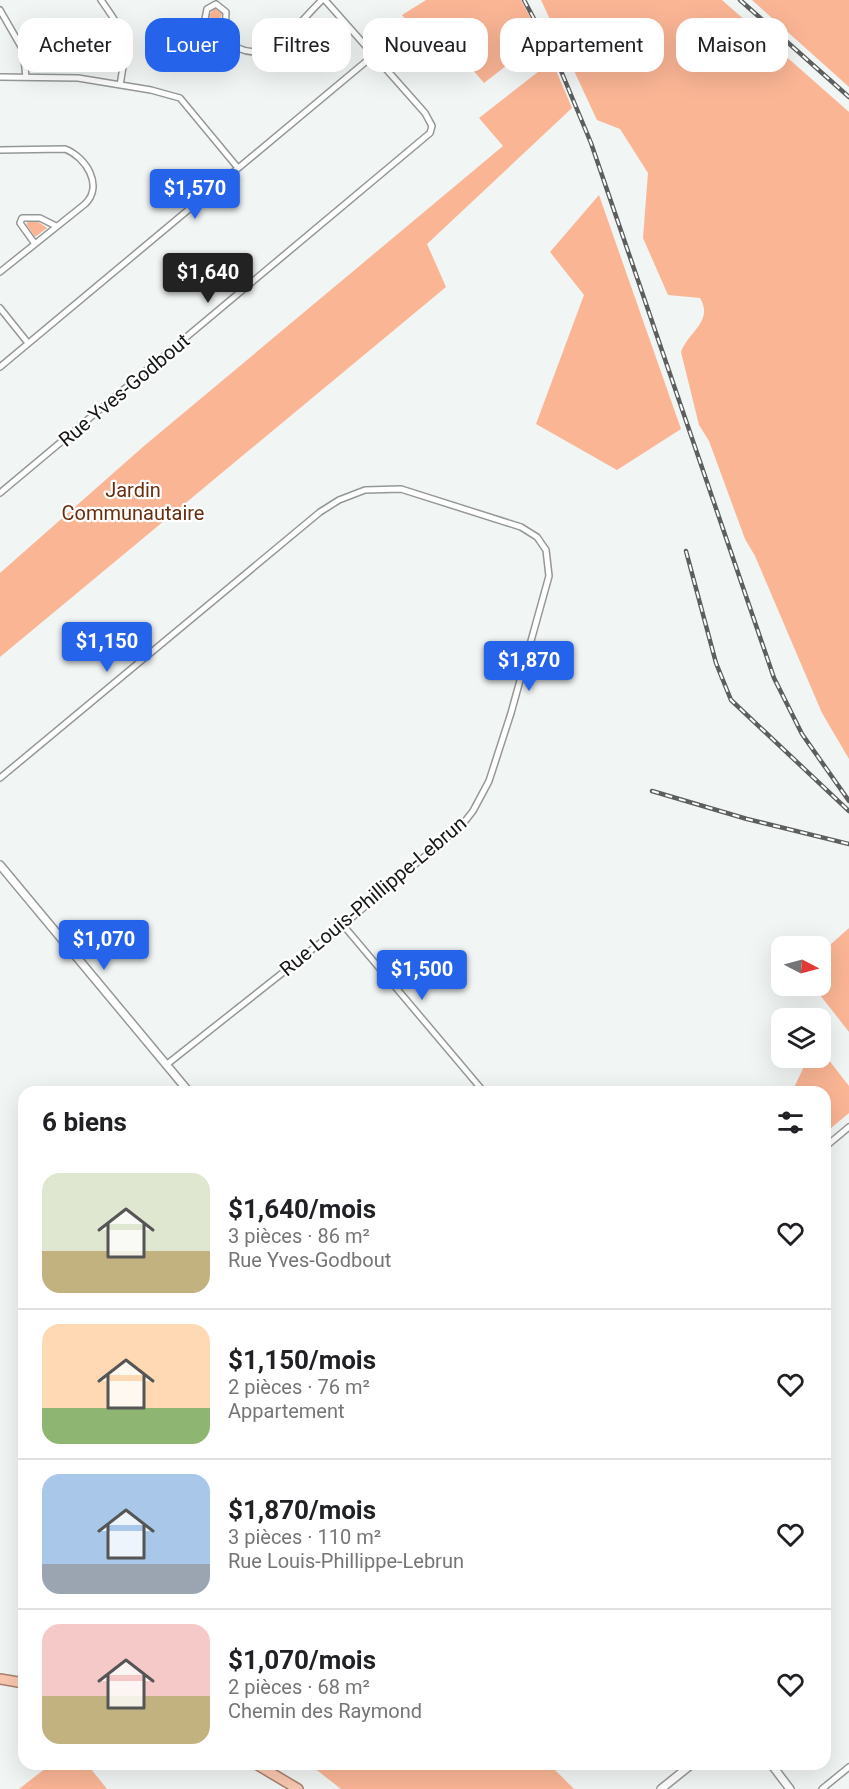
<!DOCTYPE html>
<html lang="fr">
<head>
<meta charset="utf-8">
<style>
	:root { --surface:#fff; --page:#f6f6f6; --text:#202124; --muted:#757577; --line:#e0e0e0; --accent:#2563eb }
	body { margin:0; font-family:Roboto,sans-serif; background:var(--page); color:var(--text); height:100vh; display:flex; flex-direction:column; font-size:22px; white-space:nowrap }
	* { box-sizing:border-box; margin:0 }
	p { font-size:20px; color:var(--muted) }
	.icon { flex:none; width:33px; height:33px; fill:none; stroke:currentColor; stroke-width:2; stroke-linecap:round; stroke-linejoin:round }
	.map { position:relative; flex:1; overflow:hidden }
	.panel { position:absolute; left:18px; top:1086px; width:813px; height:684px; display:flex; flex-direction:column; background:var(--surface); border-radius:18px; box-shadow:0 6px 24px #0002 }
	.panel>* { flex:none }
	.top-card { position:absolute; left:18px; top:18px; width:813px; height:54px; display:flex; gap:12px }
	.needle { width:39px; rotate:96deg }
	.buttons { position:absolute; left:771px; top:936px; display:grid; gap:12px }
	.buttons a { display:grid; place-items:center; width:60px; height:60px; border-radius:12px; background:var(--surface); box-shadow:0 6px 24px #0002; font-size:30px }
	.price { position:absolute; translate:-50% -51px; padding:0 14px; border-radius:6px; background:var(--accent); color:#fff; font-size:20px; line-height:39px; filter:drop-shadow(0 2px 3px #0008) }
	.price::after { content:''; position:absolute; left:50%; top:36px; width:18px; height:14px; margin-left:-9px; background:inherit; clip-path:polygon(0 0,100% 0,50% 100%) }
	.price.selected { background:#222; color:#fff }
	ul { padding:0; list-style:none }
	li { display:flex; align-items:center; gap:18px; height:150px; padding:0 24px }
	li+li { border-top:2px solid var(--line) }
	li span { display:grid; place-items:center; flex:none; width:168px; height:120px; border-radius:18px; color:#555 }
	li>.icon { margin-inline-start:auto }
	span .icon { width:72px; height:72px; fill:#fffc; stroke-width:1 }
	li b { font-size:26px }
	h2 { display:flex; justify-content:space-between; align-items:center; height:72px; padding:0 24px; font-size:26px }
	.tag { padding:0 21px; border-radius:18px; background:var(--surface); box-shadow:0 6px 24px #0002; font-size:21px; line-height:54px }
	.tag.selected { background:var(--accent); color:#fff }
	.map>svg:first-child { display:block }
	.green { fill:#fab595 }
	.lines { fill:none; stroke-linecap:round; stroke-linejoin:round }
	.minor-casing { stroke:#949897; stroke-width:8 }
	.tertiary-casing { stroke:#949897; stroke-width:10 }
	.trunk-casing { stroke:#a9816e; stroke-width:12 }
	.minor { stroke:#fff; stroke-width:5 }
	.tertiary { stroke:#fff; stroke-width:7 }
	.trunk { stroke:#fac8b0; stroke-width:9 }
	.rail-casing { stroke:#5c5f5e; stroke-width:4.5 }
	.rail { stroke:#fff; stroke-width:2; stroke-dasharray:7; stroke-linecap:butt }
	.labels { text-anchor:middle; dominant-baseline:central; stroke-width:4.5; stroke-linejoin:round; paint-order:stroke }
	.street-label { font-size:20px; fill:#151716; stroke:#fff }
	.park-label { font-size:20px; fill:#672d0c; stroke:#fff }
</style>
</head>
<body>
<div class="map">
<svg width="849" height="1789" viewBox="0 0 849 1789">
	<rect width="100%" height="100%" fill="#f1f5f4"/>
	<!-- green -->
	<path class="green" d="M426 0H521L541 37 529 46 518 30 504 41 515 59 484 83 448 41 433 51 402 15Z
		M541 0H722L849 112V759L822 713 755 556 745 539 709 441 699 425 681 352C688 332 714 321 700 298L668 295 643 238 648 173 620 129 597 120Z
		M752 0H849V87Z
		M214 8 222 13 218 26 209 16Z
		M552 61 572 108 427 244 446 287 0 657V573L144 446 503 146 479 118Z
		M599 195 681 429 617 470 536 424 584 295 550 252Z
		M29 221H37L47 228 35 237 26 224Z
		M849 928V1032L813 986H820L821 953Z
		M821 1050 849 1086V1113L825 1133V1092H792L808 1058H820Z
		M51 1764H87L107 1789H19Z
		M309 1764H549L574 1789H341Z"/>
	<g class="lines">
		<!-- minor casing -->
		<g class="minor-casing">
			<path id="minor" d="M101 0C127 37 128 40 120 85
				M216 4 226 12 225 38 205 19 207 9Z
				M0 10 23 50 26 77
				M225 38C263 76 294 27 322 0
				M0 77 78 78 151 90 180 98 238 168
				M0 150 65 149C86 157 104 186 85 204L0 272
				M35 244 20 223 22 218H40L56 226
				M0 308 28 343
				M0 367 375 54
				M0 493 430 133 432 126 425 113 325 0
				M0 778 320 512 339 500 365 490 401 489 521 527 537 537 546 550 549 576 511 713 489 781 473 811 462 825 343 925 166 1065
				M343 925 484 1092
				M825 1147 849 1127
				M822 1789 849 1767"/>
		</g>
		<!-- tertiary casing -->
		<g class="tertiary-casing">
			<path id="tertiary" d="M0 865 189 1092
				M771 1764 790 1789
				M661 1789 692 1764"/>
		</g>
		<!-- trunk casing -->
		<g class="trunk-casing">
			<path id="trunk" d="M0 1679 24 1683
				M256 1764 298 1789"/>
		</g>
		<!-- minor -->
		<use href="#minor" class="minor"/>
		<!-- tertiary -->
		<use href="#tertiary" class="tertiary"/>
		<!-- trunk -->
		<use href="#trunk" class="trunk"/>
		<!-- rail casing -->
		<g class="rail-casing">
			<path id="rail" d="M524 0 559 66 591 143 774 678 802 734 849 801
				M740 0 849 97
				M686 551 716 663 731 700 849 811
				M652 791 747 819 849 844"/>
		</g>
		<!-- rail -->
		<use href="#rail" class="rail"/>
	</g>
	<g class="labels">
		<!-- street labels -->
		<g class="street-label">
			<text transform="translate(124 390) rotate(-40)">Rue Yves-Godbout</text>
			<text transform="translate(373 896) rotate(-40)">Rue Louis-Phillippe-Lebrun</text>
		</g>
		<!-- park labels -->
		<g class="park-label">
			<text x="133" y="490">Jardin<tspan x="133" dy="23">Communautaire</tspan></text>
		</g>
	</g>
</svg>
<div class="buttons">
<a><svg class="needle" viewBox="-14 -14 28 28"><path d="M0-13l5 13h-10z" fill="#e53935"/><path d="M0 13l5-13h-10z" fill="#757577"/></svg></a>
<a><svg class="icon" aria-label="layers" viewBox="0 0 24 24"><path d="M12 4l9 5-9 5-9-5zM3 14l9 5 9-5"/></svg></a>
</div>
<b class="price" style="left:195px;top:220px">$1,570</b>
<b class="price selected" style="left:208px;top:304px">$1,640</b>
<b class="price" style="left:107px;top:673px">$1,150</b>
<b class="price" style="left:529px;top:692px">$1,870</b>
<b class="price" style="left:104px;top:971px">$1,070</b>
<b class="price" style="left:422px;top:1001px">$1,500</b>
<div class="top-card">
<a class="tag">Acheter</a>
<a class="tag selected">Louer</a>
<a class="tag">Filtres</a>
<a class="tag">Nouveau</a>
<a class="tag">Appartement</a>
<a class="tag">Maison</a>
</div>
<section class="panel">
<h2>6 biens<svg class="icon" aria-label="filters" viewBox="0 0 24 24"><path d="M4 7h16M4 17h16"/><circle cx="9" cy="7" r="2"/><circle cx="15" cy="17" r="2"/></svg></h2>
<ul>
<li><span style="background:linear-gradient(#dfe7d0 65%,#c2b280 0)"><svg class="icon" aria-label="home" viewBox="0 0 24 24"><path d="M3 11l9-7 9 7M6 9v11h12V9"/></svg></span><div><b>$1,640/mois</b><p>3 pièces · 86 m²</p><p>Rue Yves-Godbout</p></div><svg class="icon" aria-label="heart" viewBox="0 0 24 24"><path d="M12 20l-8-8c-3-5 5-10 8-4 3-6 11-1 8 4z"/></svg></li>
<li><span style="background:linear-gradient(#ffd9b3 70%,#8fb573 0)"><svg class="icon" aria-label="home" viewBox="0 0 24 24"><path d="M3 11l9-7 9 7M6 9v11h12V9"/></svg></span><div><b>$1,150/mois</b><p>2 pièces · 76 m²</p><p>Appartement</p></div><svg class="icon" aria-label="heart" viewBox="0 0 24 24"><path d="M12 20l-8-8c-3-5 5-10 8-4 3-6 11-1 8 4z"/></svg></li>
<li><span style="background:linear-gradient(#a9c7e8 75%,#9aa5b1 0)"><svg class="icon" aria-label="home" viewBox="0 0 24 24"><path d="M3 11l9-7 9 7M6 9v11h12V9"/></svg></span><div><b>$1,870/mois</b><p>3 pièces · 110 m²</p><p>Rue Louis-Phillippe-Lebrun</p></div><svg class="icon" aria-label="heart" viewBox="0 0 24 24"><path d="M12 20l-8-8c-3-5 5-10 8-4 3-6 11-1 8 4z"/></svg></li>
<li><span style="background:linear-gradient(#f6c9c9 60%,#c2b280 0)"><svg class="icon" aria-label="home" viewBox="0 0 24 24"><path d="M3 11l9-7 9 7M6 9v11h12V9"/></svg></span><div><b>$1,070/mois</b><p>2 pièces · 68 m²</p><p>Chemin des Raymond</p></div><svg class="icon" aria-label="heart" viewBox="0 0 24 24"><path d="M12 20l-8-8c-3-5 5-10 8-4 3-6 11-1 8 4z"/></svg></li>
</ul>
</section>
</div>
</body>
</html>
